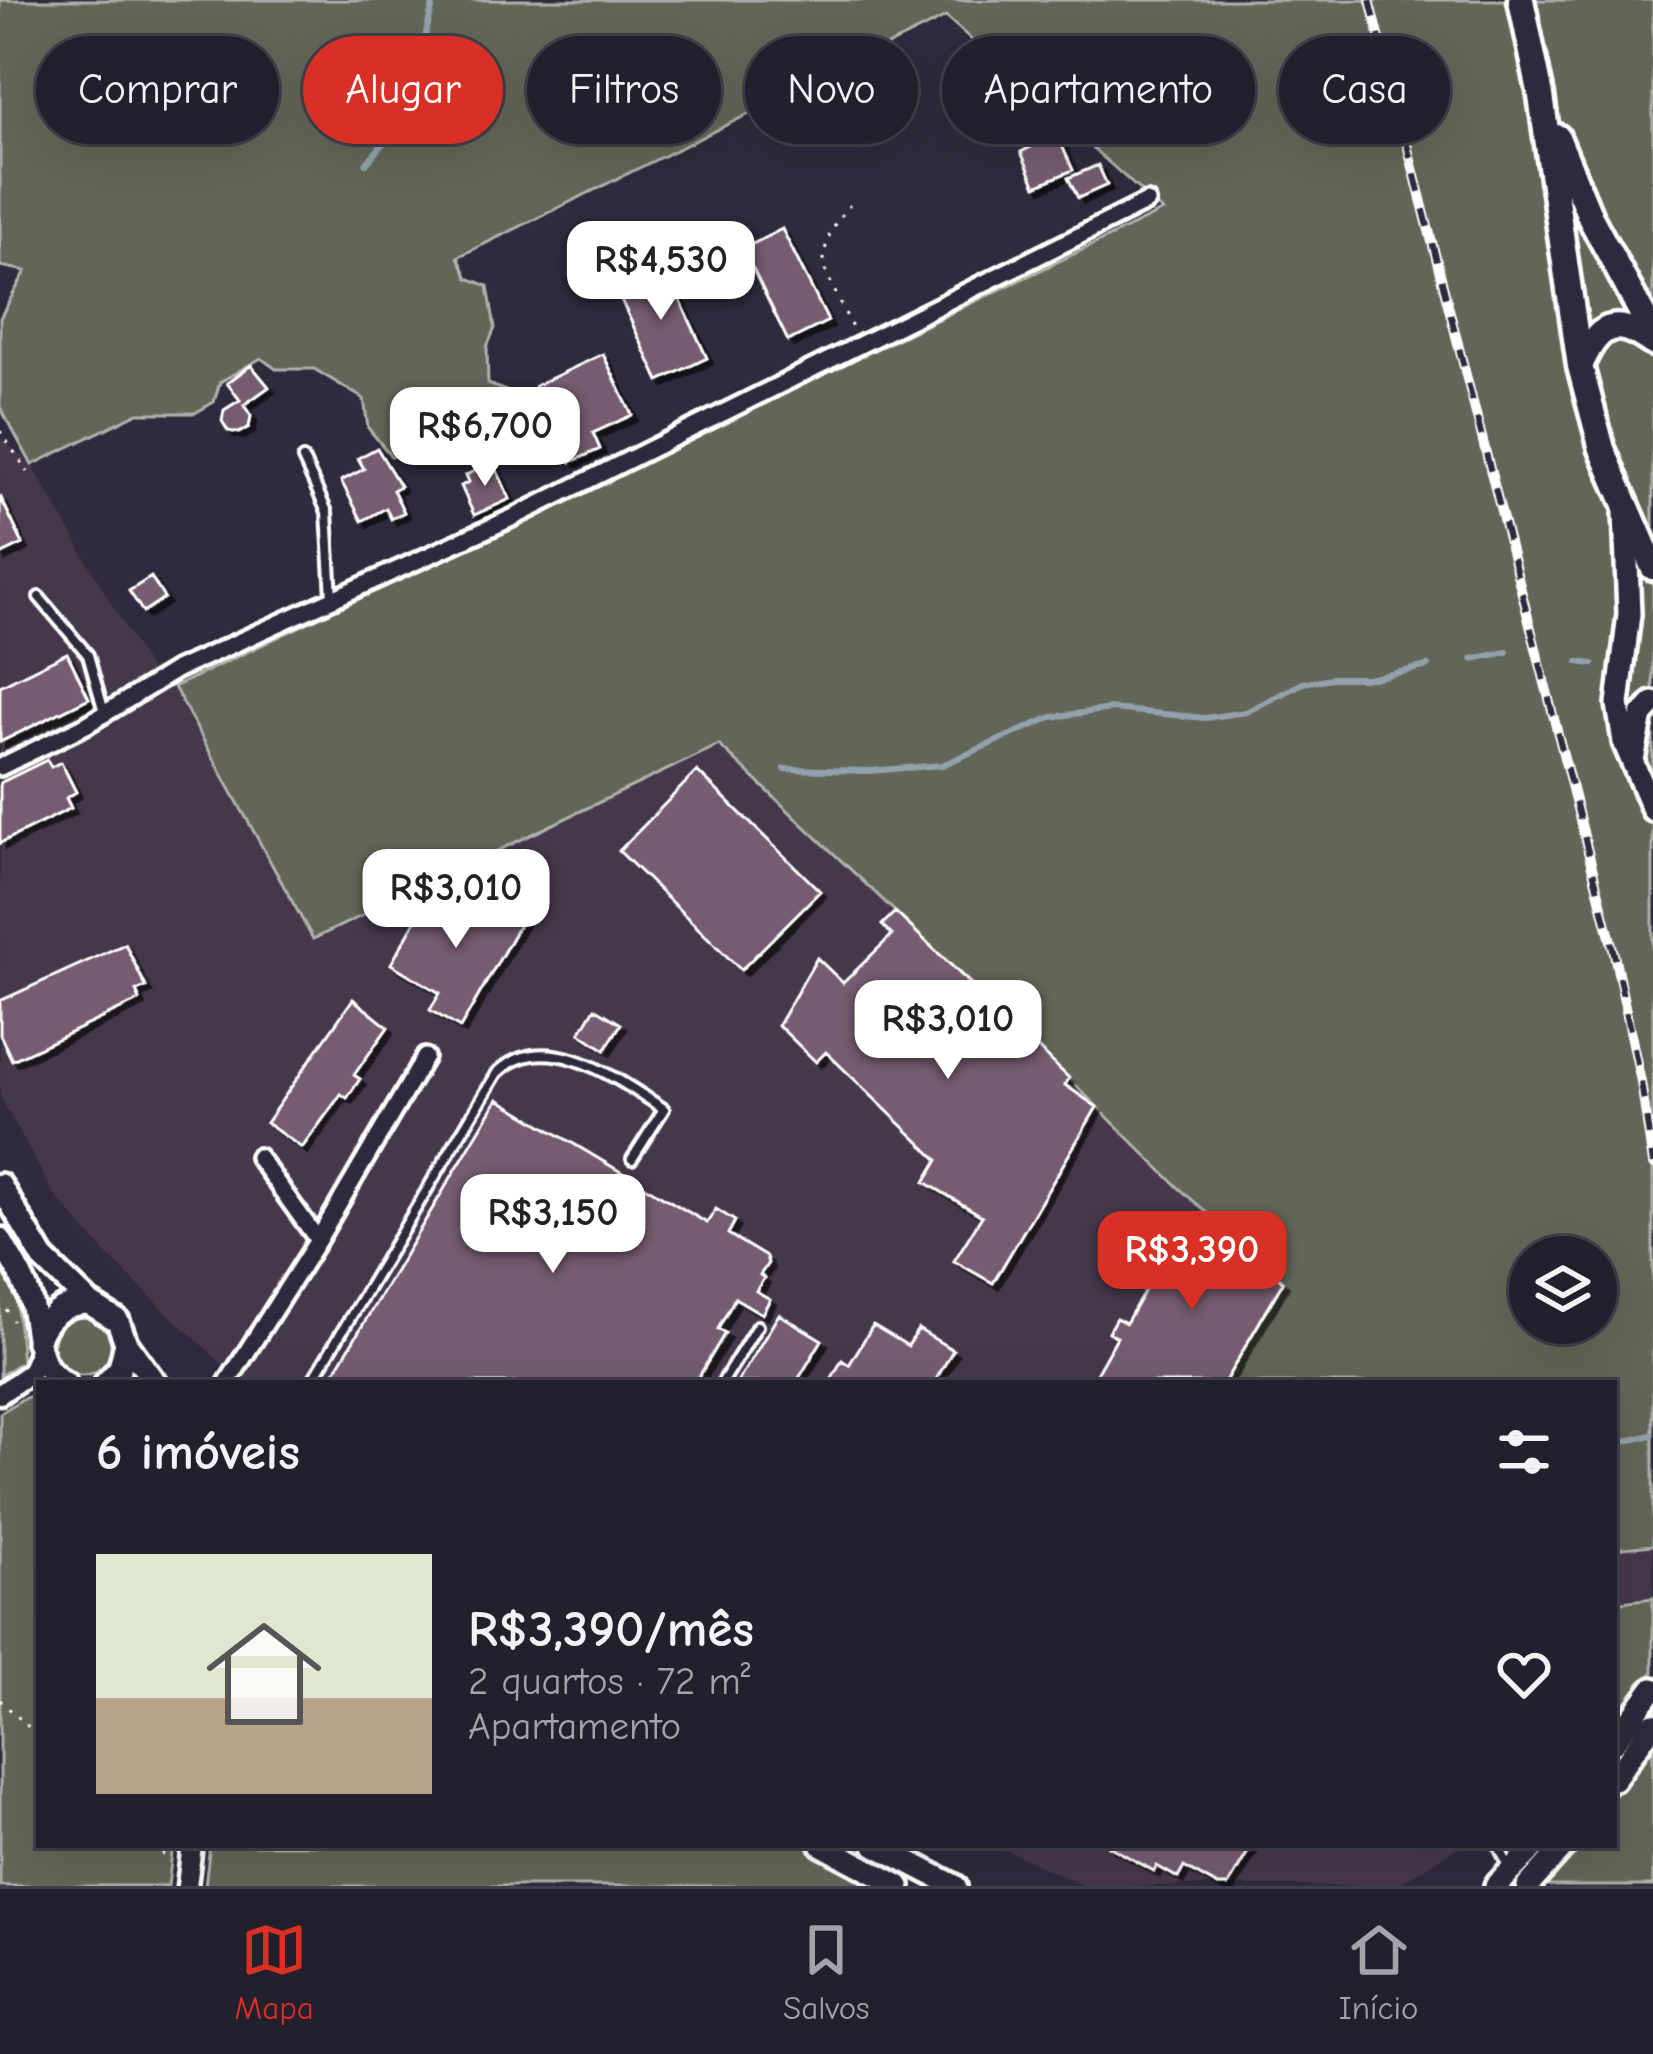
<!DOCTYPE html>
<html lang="pt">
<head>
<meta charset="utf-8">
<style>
	:root { --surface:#23202e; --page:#2f2d3a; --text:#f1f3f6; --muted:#a3a3aa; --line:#403e4a; --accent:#d93025 }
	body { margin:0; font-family:"Comic Neue",sans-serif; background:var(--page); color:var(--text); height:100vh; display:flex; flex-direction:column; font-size:45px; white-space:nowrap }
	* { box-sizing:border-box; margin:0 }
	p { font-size:39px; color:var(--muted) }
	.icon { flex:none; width:66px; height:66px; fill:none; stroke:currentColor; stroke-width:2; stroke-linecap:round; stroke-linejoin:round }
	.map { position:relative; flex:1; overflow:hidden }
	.sheet { position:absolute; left:36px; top:1380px; width:1581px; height:468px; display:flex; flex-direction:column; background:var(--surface); border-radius:0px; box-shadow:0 12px 48px #0002,0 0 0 3px var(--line) }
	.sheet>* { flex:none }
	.hud { position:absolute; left:36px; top:36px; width:1581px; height:108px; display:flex; gap:24px }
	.controls { position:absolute; left:1509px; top:1236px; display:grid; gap:24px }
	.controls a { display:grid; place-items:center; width:108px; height:108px; border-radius:50%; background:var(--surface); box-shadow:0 12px 48px #0002,0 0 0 3px var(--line); font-size:60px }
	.price { position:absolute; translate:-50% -102px; padding:0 27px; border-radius:24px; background:#fff; color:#222; font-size:39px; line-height:78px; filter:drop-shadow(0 3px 6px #0008) }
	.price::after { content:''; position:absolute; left:50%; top:72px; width:36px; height:27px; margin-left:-18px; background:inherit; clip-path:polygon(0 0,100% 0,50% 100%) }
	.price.current { background:var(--accent); color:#fff }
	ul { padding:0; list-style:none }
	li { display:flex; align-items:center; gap:36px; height:300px; padding:0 60px }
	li+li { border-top:3px solid var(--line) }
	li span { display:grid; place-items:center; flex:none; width:336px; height:240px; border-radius:0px; color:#555 }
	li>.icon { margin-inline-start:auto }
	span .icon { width:144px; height:144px; fill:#fffc; stroke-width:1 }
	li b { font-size:51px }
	h2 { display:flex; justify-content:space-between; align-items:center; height:144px; padding:0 60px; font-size:51px }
	.tag { padding:0 42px; border-radius:54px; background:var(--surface); box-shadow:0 12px 48px #0002,0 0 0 3px var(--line); font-size:42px; line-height:108px }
	.tag.current { background:var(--accent); color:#fff }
	.tabs { display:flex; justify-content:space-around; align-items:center; height:168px; border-top:3px solid var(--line); background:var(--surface); font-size:33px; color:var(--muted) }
	.tabs a { display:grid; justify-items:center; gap:6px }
	.tabs .current { color:var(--accent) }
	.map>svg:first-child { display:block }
	.built { fill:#44394c }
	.green { fill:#626658; stroke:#b0b2ac; stroke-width:3; fill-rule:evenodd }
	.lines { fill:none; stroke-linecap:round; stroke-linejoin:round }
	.stream { stroke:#92a1ab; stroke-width:6 }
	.building { fill:#745c6f; stroke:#fff; stroke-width:3; filter:url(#shadow) }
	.service-casing { stroke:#fff; stroke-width:16 }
	.minor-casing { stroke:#fff; stroke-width:24 }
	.tertiary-casing { stroke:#fff; stroke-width:27 }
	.secondary-casing { stroke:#fff; stroke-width:30 }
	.primary-casing { stroke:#fff; stroke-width:33 }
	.path { stroke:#fff; stroke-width:3; stroke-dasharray:3 9; stroke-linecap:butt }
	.service { stroke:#2f2a3d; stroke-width:8 }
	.minor { stroke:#2f2a3d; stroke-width:15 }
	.tertiary { stroke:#2f2a3d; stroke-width:18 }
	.secondary { stroke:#2f2a3d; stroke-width:21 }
	.primary { stroke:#2f2a3d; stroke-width:24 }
	.rail-casing { stroke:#fff; stroke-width:10 }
	.rail { stroke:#2f2a3d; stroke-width:6; stroke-dasharray:18; stroke-linecap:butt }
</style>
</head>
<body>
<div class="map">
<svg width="1653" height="1886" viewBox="0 0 1653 1886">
	<defs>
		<filter id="shadow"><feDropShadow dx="5.5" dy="5.5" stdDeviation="0" flood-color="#0009"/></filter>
	</defs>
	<rect width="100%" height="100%" fill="#2f2a3d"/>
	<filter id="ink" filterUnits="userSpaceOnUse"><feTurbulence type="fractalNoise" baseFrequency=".00833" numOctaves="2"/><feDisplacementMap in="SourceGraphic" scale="24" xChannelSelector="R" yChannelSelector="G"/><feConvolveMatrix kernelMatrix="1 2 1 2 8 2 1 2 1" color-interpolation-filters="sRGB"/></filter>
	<g filter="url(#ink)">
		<!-- built -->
		<path class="built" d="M0 437 32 465 149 669 161 664 313 938 719 744 1017 1027 1178 1187 1285 1281 1224 1383H242L110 1258 53 1193 0 1096Z
			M1653 1545V1598L1614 1603V1549Z
			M995 1845H1461L1395 1886H1084Z"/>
		<!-- green -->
		<path class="green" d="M0 0H1653V1545L1614 1549V1383H1224L1284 1281 1178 1187 1017 1027 719 745 313 939 174 687 1163 211 946 17 458 257 468 278 488 286 495 328 487 347 488 384 511 393 526 418 441 458 391 456 368 428 364 399 314 369H276L261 358 220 382 214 402 195 413H138L32 465 0 407V318L26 271 0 266ZM1530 1257H1596V1323H1530Z
			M0 1264 16 1296 22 1361 21 1367 18 1364 0 1376Z
			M53 1346a29 29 0 1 1 58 0a29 29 0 1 1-58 0Z
			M39 1393V1845H173L168 1886H0V1413L22 1399Z
			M1653 1598V1672L1614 1729V1603Z
			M1653 1741V1886H1543L1578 1845H1614V1796Z
			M210 1845H805L882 1886H205Z"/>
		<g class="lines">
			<!-- stream -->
			<path class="stream" d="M366 164 406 116 434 0
				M1472 659 1507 652
				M1578 662 1593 664
				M784 769 870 771 942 765 1052 717 1111 709 1205 718 1246 712 1303 683 1332 678H1373L1428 666
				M1614 1444 1652 1435"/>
		</g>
		<!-- building -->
		<path class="building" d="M1054 128 1073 170 1036 186 1021 152 1039 143 1036 136Z
			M1098 165 1107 185 1078 198 1068 178Z
			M782 229 828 321 788 341 743 249Z
			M664 265 707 358 659 381 615 287Z
			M603 354 632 415 593 433 600 449 571 462 535 386Z
			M251 365 269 387 244 405 251 416 249 427 239 433 228 431 222 421 224 410 240 400 227 383Z
			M377 448 400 486 393 490 404 512 391 519 386 508 362 521 341 481 364 469 358 458Z
			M493 462 510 499 474 515 461 486 469 482 466 475Z
			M0 496 23 544 0 555Z
			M151 577 164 598 143 612 129 591Z
			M67 653 89 698 0 742V686Z
			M47 760 51 767 61 762 76 792 66 798 71 808 0 843V783Z
			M697 771 820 891 741 970 619 851Z
			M434 888 473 911 481 897 522 920 460 1028 430 1010 440 993 391 964Z
			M895 912 1069 1078 1065 1085 1097 1107 993 1283 954 1261 982 1216 925 1182 938 1160 826 1052 816 1062 778 1025 817 958 843 983 892 935 882 925Z
			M125 944 146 987 136 991 140 1000 12 1060 0 1035V1001Z
			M353 999 388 1027 354 1075 360 1079 347 1098 341 1094 302 1148 266 1123Z
			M595 1008 621 1024 605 1050 580 1033Z
			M498 1099 707 1223 716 1209 735 1221 728 1234 766 1257 768 1263 760 1275 764 1278 756 1291 770 1299 762 1314 735 1298 718 1329 725 1333 695 1383H340L331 1378Z
			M1189 1214 1247 1247 1243 1253 1272 1270 1283 1282 1224 1383H1091L1117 1337 1108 1332 1116 1318 1126 1323Z
			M779 1314 822 1340 796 1383H737Z
			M873 1325 908 1346 918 1329 953 1350 934 1383H829L842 1360 849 1365Z
			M1107 1845H1252L1228 1886H1218L1184 1867 1178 1878 1157 1866 1154 1871Z"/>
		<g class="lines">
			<!-- service casing -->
			<g class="service-casing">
				<path id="service" d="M303 459 327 512 332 597
					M39 597 88 655 104 712
					M311 1383 497 1073C547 1025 620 1081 664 1109L632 1159
					M722 1383 757 1326
					M1498 1845 1508 1865"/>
			</g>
			<!-- minor casing -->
			<g class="minor-casing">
				<path id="minor" d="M0 767 86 725 176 670 514 517 1147 202
					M258 1157 318 1240
					M227 1383 318 1240 425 1057"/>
			</g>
			<!-- tertiary casing -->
			<g class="tertiary-casing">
				<path id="tertiary" d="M0 1394 31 1372 39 1353
					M187 1886 192 1845"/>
			</g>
			<!-- secondary casing -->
			<g class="secondary-casing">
				<path id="secondary" d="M1625 512 1629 614 1618 704 1624 742 1653 810
					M1634 755 1642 715 1653 703
					M0 1185 43 1258 89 1303 118 1321 126 1343 155 1383
					M0 1239C11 1259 24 1278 30 1299 40 1331 31 1364 65 1383
					M37 1342C45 1317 62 1303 89 1303
					M106 1383 120 1368 126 1343
					M1614 1742 1653 1689
					M1614 1779 1653 1724
					M822 1845 899 1886
					M876 1845 955 1886
					M1496 1886 1536 1845
					M1528 1886 1565 1845"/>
			</g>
			<!-- primary casing -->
			<g class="primary-casing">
				<path id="primary" d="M1521 0 1541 96 1580 366 1602 449 1653 567
					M1557 137 1591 219 1653 334
					M1580 366C1598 325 1614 315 1653 343"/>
			</g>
			<!-- path -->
			<path class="path" d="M850 205C833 222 823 243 824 268L852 328
				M0 431 28 472
				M0 1299 13 1321
				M0 1700 39 1737
				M154 1845 169 1860"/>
			<!-- service -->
			<use href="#service" class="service"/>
			<!-- minor -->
			<use href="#minor" class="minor"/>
			<!-- tertiary -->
			<use href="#tertiary" class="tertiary"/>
			<!-- secondary -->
			<use href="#secondary" class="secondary"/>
			<!-- primary -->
			<use href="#primary" class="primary"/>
			<!-- rail casing -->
			<g class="rail-casing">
				<path id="rail" d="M1370 0 1613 949 1641 1082 1653 1164"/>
			</g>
			<!-- rail -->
			<use href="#rail" class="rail"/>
		</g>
	</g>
</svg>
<div class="controls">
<a><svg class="icon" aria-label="layers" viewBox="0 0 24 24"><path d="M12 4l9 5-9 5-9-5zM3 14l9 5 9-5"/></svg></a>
</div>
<b class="price" style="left:661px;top:323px">R$4,530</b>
<b class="price" style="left:485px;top:489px">R$6,700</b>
<b class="price" style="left:456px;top:951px">R$3,010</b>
<b class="price" style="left:948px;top:1082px">R$3,010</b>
<b class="price" style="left:553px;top:1276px">R$3,150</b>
<b class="price current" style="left:1192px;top:1313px">R$3,390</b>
<div class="hud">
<a class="tag">Comprar</a>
<a class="tag current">Alugar</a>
<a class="tag">Filtros</a>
<a class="tag">Novo</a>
<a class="tag">Apartamento</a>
<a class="tag">Casa</a>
</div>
<section class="sheet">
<h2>6 imóveis<svg class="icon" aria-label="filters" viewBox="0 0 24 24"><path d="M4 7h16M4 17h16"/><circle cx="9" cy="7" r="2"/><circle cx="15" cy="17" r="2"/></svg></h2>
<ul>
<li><span style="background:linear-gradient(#dfe7d0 60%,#b9a48a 0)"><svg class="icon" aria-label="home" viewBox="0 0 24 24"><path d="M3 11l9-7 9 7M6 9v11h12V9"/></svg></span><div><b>R$3,390/mês</b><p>2 quartos · 72 m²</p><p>Apartamento</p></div><svg class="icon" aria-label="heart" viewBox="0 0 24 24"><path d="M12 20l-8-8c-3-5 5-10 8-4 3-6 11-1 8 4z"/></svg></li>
</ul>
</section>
</div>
<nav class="tabs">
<a class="current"><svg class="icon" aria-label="map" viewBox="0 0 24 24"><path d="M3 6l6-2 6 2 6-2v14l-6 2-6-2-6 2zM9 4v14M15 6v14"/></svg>Mapa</a>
<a><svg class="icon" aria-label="saved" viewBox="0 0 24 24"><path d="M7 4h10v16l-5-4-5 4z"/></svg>Salvos</a>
<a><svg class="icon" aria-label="home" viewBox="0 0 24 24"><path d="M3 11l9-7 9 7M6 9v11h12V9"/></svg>Início</a>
</nav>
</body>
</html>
